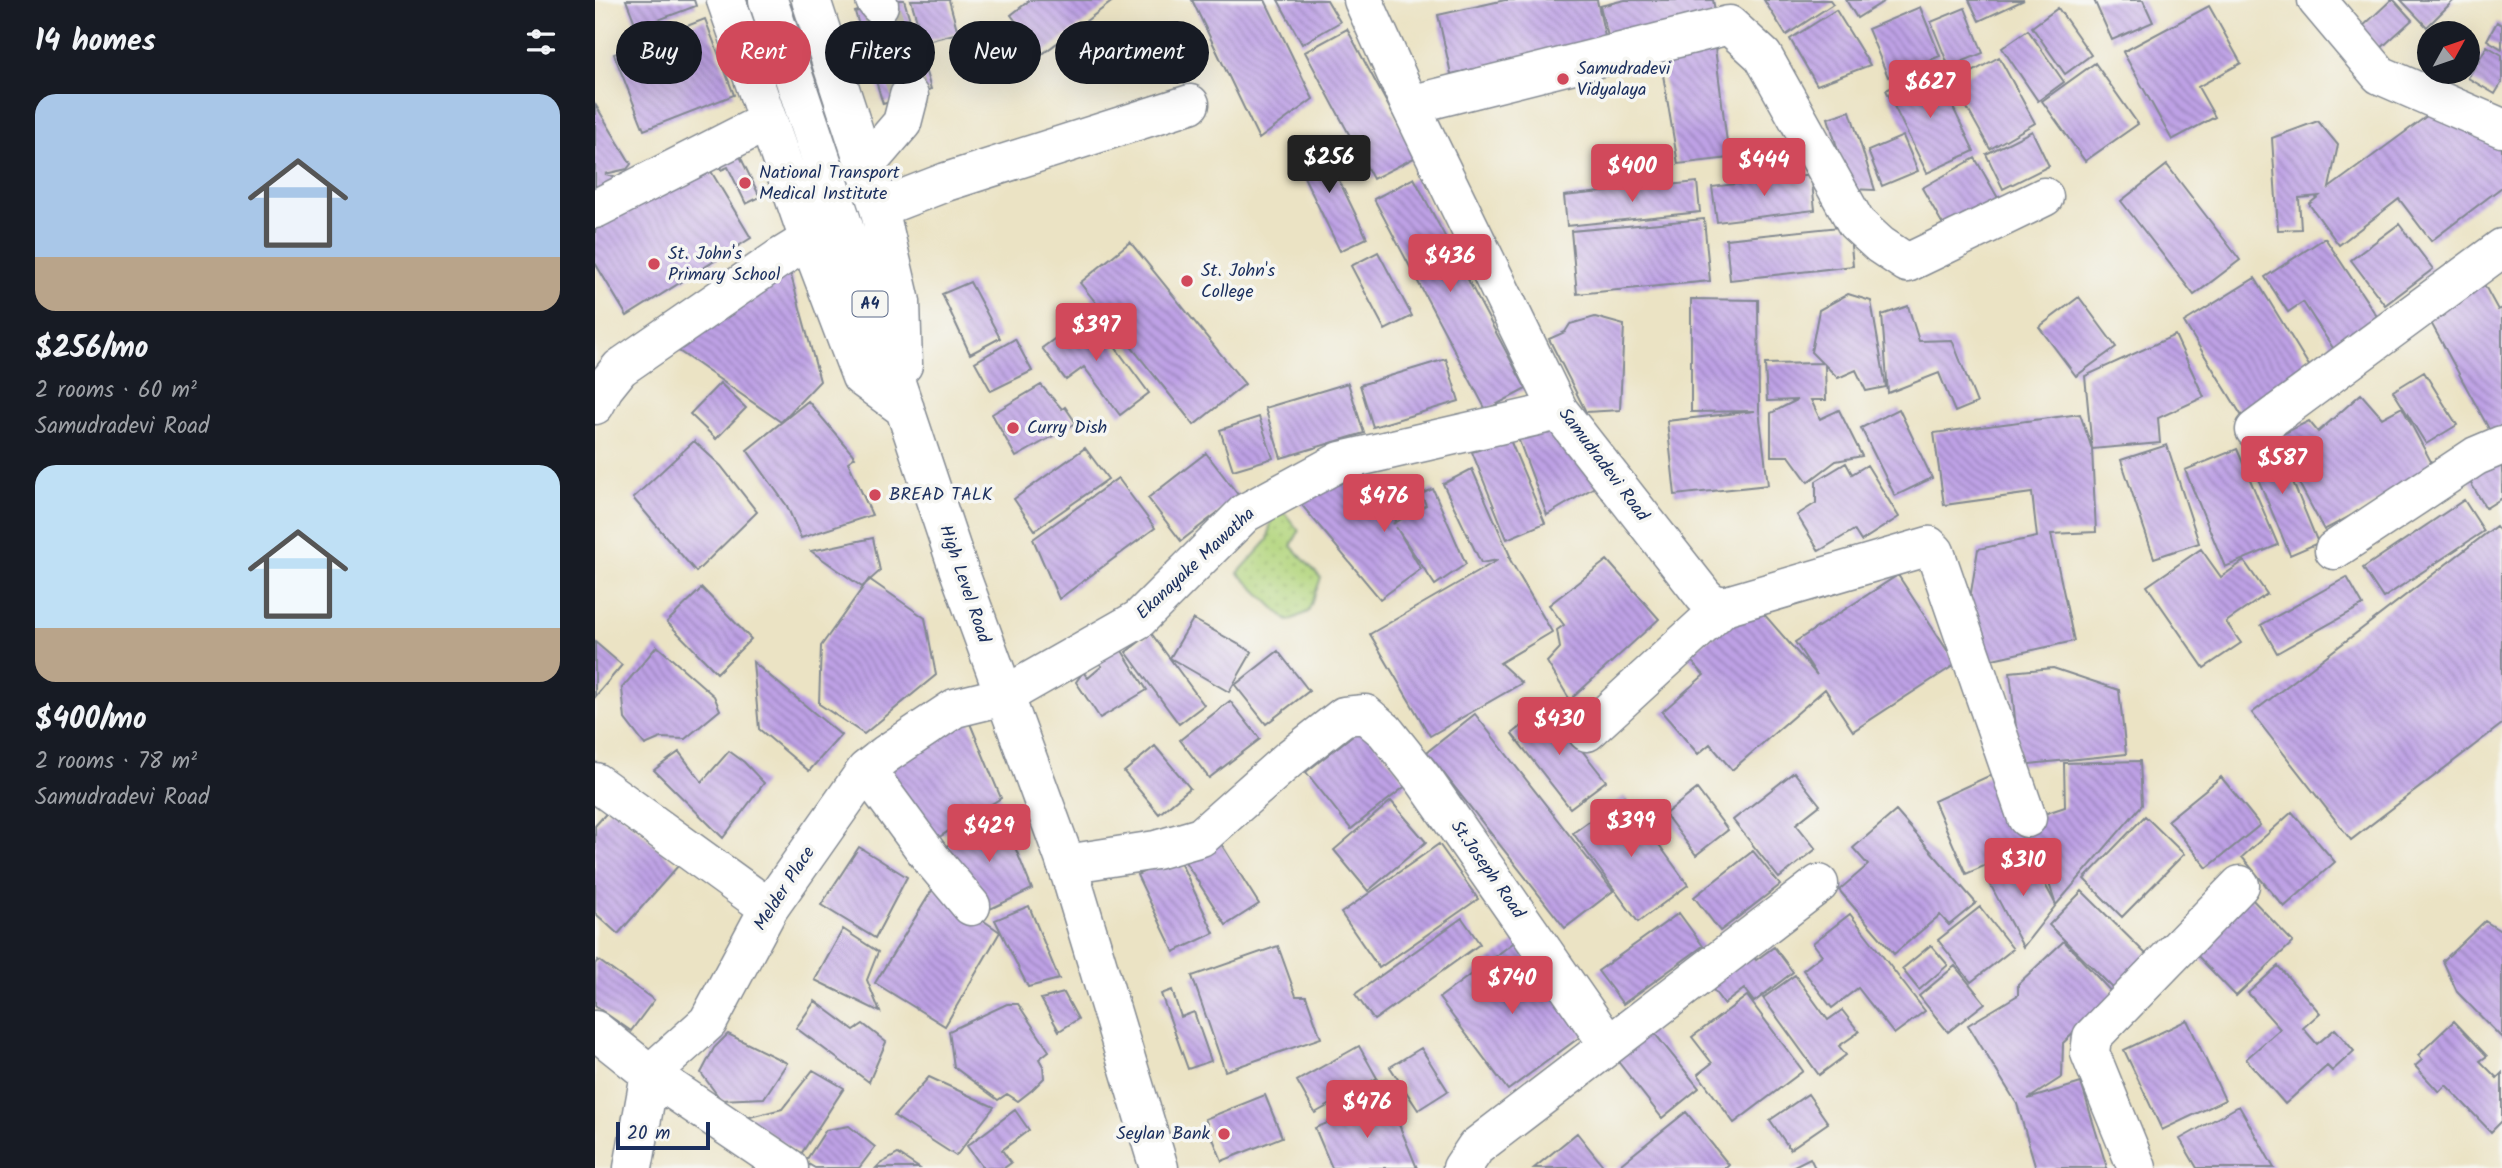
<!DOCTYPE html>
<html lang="en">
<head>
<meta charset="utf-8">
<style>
	:root { --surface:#171b24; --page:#242831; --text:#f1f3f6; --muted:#9ea1a6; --accent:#d1495b }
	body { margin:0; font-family:Kalam,sans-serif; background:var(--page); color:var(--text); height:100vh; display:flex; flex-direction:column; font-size:26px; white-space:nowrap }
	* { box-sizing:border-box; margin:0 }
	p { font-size:23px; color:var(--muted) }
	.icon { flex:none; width:38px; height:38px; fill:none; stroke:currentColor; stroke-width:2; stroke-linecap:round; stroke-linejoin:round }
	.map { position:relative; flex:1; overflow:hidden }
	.sheet { display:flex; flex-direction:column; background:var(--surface); width:595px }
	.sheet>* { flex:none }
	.banner { position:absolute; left:21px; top:21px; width:665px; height:63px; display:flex; gap:14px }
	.needle { width:46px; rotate:50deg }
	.fabs { position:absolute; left:1822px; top:21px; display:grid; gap:14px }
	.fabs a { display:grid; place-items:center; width:63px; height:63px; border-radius:50%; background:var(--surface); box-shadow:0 7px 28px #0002; font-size:35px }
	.scale { position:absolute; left:21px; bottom:18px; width:94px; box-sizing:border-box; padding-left:7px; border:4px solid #1b2f5e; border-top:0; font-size:19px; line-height:24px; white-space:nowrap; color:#1b2f5e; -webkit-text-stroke:5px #f6f6f2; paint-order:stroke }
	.price { position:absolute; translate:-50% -60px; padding:0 16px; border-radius:7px; background:var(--accent); color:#fff; font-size:23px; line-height:46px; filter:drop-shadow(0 2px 4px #0008) }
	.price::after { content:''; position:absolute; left:50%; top:42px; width:21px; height:16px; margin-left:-10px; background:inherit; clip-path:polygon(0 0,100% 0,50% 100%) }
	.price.selected { background:#222; color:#fff }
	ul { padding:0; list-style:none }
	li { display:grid; align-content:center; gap:14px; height:371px; padding:0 35px }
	li span { display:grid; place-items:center; height:217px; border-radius:21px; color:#555 }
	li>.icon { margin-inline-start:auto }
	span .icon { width:126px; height:126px; fill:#fffc; stroke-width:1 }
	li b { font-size:30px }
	h2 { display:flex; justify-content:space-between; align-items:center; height:84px; padding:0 35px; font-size:30px }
	.tag { padding:0 24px; border-radius:32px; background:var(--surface); box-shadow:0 7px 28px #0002; font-size:24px; line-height:63px }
	.tag.selected { background:var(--accent); color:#fff }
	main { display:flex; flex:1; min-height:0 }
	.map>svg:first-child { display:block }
	.green { fill:url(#green-dots); stroke:#68826e; stroke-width:2 }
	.building { fill:url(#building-back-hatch) }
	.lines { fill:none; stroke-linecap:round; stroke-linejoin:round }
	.minor-tunnel { stroke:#c1bfb0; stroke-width:38; stroke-dasharray:38 19; stroke-linecap:butt }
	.minor-casing { stroke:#838991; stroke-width:41 }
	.highway-casing { stroke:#838991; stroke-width:41 }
	.minor { stroke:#fff; stroke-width:38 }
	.highway { stroke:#fff; stroke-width:38 }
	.poi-dot { fill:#d1495b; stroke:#f6f6f2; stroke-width:2.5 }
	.labels { text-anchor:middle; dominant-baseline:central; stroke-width:7; stroke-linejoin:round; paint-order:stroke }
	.shield { fill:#f6f6f2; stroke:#5d6b8a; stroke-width:2 }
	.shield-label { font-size:16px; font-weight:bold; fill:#1b2f5e }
	.poi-label { font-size:18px; fill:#1b2f5e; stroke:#f6f6f2; text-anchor:start }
	.street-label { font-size:18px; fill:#1b2f5e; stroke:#f6f6f2 }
</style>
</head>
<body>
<main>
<section class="sheet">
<h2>14 homes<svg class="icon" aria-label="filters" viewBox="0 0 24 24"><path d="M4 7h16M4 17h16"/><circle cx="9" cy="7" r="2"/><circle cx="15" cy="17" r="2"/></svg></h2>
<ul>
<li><span style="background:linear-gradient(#a9c7e8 75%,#b9a48a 0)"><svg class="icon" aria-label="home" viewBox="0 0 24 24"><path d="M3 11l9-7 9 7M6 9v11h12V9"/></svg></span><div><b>$256/mo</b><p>2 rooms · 60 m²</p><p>Samudradevi Road</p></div></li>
<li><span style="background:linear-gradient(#bfe0f5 75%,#b9a48a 0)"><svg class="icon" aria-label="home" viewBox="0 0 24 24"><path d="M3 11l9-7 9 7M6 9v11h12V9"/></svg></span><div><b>$400/mo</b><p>2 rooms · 78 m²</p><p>Samudradevi Road</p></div></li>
</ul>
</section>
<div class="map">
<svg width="1907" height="1168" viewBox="0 0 1907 1168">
	<defs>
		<pattern id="green-dots" width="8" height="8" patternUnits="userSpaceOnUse" patternTransform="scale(1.75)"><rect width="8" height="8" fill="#b4d67f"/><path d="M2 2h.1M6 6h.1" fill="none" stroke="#9ab870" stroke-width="1.8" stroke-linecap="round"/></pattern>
		<pattern id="building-back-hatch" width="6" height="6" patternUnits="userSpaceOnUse" patternTransform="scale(1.75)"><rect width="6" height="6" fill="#bea1e5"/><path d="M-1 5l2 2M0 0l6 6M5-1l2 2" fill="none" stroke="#9a84bd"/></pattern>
	</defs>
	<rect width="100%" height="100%" fill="#f6f6f2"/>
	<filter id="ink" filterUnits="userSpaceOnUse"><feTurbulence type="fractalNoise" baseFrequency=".0143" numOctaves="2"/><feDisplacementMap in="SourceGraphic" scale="14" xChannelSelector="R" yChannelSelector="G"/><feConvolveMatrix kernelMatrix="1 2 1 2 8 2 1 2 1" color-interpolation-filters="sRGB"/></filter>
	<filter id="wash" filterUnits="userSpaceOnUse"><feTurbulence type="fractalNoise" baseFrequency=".00686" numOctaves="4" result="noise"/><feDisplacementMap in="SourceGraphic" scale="28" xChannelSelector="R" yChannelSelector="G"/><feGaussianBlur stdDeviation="1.57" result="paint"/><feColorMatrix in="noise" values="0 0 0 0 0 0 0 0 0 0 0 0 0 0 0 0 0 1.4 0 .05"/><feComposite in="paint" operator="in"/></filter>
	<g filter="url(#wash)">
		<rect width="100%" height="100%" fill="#ebe3c4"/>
		<!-- green -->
		<path class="green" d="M688 511 704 531 696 546 726 578 713 612 693 621 643 573 673 540 676 519Z"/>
		<g id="blocks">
			<!-- building -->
			<path class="building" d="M31 0H99L101 6 42 28Z
				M300 0H309L336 89 288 104 260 12Z
				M316 0H354L363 33 328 42Z
				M435 0H519L446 55 416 15Z
				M597 0H670L718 99 664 139Z
				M683 0H732L745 22 707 44Z
				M910 0H1002L1011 41 856 74 843 15Z
				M1030 0H1118L1121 15 1014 40 1005 6Z
				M1169 0H1235L1238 4 1191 35Z
				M1251 0H1291L1262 18Z
				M1374 0H1429L1384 21Z
				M1499 0H1548L1558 22 1517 40Z
				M1796 0H1799L1817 20 1785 49 1766 28Z
				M1806 0H1859L1832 27Z
				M1614 6 1646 63 1603 87 1620 117 1577 140 1528 52Z
				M1325 7 1345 56 1293 77 1273 29Z
				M1370 8 1388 53 1354 67 1336 22Z
				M1463 8 1496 55 1470 74 1437 27Z
				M1241 10 1275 65 1222 85 1195 39Z
				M110 19 139 95 49 130 19 54Z
				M1902 22 1907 25V49L1892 40Z
				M752 29 821 157 778 179 710 52Z
				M1433 30 1469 82 1443 101 1407 48Z
				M1119 40 1134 158 1083 164 1064 51Z
				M1892 46 1907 55V82L1900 94 1873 78Z
				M1404 57 1440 123 1395 149 1358 83Z
				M1500 63 1543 124 1490 161 1447 101Z
				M1339 68 1379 151 1332 173 1291 90Z
				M0 104 36 164 32 169 10 174 19 176 23 185 0 197Z
				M1840 110 1907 133V187L1836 241 1804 199 1744 245 1714 204 1724 196 1704 198 1706 229 1683 230 1677 138 1723 121 1743 145 1734 188Z
				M1255 111 1280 190 1255 189 1233 118Z
				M1437 131 1454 166 1408 189 1391 154Z
				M1308 136 1323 171 1287 186 1273 151Z
				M724 139 772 238 745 251 697 152Z
				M142 150 165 197 151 204 133 167 126 170 121 160Z
				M108 158 156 238 32 316 0 263V222Z
				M1380 158 1407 205 1354 235 1327 188Z
				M1572 165 1645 260 1599 295 1526 201Z
				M1216 174 1220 210 1122 222 1117 187Z
				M819 178 931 389 891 410 779 199Z
				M1102 182 1105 212 972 226 969 196Z
				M1109 219 1115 281 982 294 976 231Z
				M1804 224 1838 269 1790 305 1756 260Z
				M1254 226 1258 266 1135 280 1131 239Z
				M1730 238 1785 321 1740 351 1708 302 1693 312 1670 277Z
				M535 242 650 384 599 425 485 283Z
				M783 252 817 316 790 330 756 266Z
				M192 261 225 381 186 422 78 347Z
				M1885 277 1903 310 1907 308V437L1900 440 1828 308Z
				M1660 278 1721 377 1650 421 1589 322Z
				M375 282 405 338 375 354 347 294Z
				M1253 294 1276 301 1291 387 1271 391 1261 370 1243 378 1230 365 1231 400H1216L1225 419 1244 410 1267 456 1241 461 1213 482 1194 456H1176V413L1202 400 1172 401 1170 364 1227 363 1216 352 1224 310Z
				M1484 297 1521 347 1481 376 1444 327Z
				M1096 299 1163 300 1164 410 1173 485 1080 495 1072 421 1160 411 1096 412Z
				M1313 306 1324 341 1357 340 1382 403 1360 412 1344 373 1293 393 1287 315Z
				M495 313 554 393 525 415 489 367 471 380 447 348Z
				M1000 317 1029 325 1025 410 991 412 954 339 970 332 975 324Z
				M1580 335 1609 397 1563 418 1565 443 1497 449 1490 376Z
				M420 339 437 371 396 391 380 362Z
				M851 359 864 401 778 427 765 385Z
				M1829 372 1862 425 1831 444 1798 391Z
				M125 383 151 408 121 439 95 414Z
				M753 383 769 433 686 458 670 408Z
				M446 385 467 409 470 407 481 423 421 457 397 414Z
				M1766 394 1787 418 1807 407 1841 471 1729 530 1680 438 1714 421 1723 432Z
				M213 401 260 457 253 462 277 515 206 538 192 506 152 450Z
				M1304 409 1337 478 1300 496 1266 428Z
				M1485 414 1497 449 1501 532 1456 534 1479 641 1384 662 1373 611 1383 549 1442 537 1437 493 1349 505 1339 433Z
				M664 417 678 458 638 470 625 430Z
				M956 426 1003 485 952 515 923 438Z
				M1680 438 1723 543 1695 555 1651 450Z
				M915 440 950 523 912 539 877 452Z
				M99 441 126 466 162 512 101 572 38 498Z
				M1572 445 1604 543 1559 558 1526 460Z
				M490 448 513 479 440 530 419 499Z
				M1642 449 1683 545 1630 567 1590 470Z
				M611 453 644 496 586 541 553 498Z
				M1907 455V498L1891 508 1872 477Z
				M1251 463 1257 474 1272 465 1304 517 1266 541 1259 530 1224 551 1202 515 1221 503V481Z
				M757 465 801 520 798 524 831 505 826 494 838 489 871 564 840 585 801 527 826 569 785 599 705 503Z
				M877 469 916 558H914L957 632 905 663 927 683 835 736 775 634 903 560 886 563 848 484Z
				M523 478 560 528 464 599 438 539Z
				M1869 500 1889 531 1788 598 1768 568Z
				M1901 526 1907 534V724L1756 840 1657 713Z
				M278 538 285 571 267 587 216 551Z
				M1606 549 1626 577 1649 561 1672 594 1631 622 1646 643 1609 668 1552 586Z
				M1012 560 1064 619 975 700 952 662 965 648 962 630 969 625 954 605Z
				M1303 575 1361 664 1258 731 1230 689 1137 770 1115 744 1103 754 1067 712 1109 675 1091 655 1162 606 1222 675 1200 642Z
				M1752 577 1768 605 1682 653 1666 625Z
				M274 579 330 618 341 675 269 734 224 704 226 646Z
				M107 588 156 639 122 673 72 622Z
				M598 619 657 652 634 692 575 658Z
				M556 633 609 705 584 724 531 652Z
				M0 642 27 665 0 697Z
				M522 643 552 690 505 718 481 682 488 672 493 678 507 666 497 656Z
				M62 646 119 696 125 710 90 739 66 738 50 745 30 719 27 688Z
				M683 651 714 691 671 724 640 685Z
				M158 662 246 735 214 771 164 729Z
				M1458 668 1524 690 1531 754 1425 765 1415 672Z
				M635 701 665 739 614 778 585 740Z
				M952 706 1011 781 975 808 917 734Z
				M880 714 1018 891 970 928 832 752Z
				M374 721 406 798 333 844 288 771Z
				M768 727 813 784 756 829 711 772Z
				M560 746 595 788 564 814 529 772Z
				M134 751 149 762 169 783 128 838 59 770 84 752 107 782Z
				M1545 761 1547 805 1461 905 1441 843 1371 874 1339 801 1409 769 1434 819 1470 807 1469 763Z
				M1199 772 1225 805 1201 824 1221 849 1184 878 1138 820Z
				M1626 777 1665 825 1612 868 1573 820Z
				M1102 789 1133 830 1101 855 1070 814Z
				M1029 796 1093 885 1043 922 978 833Z
				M796 801 831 842 773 891 739 850Z
				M17 807 83 866 23 934 0 913V826Z
				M1301 811 1381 903 1354 925 1345 915 1299 954 1244 890 1273 865 1258 848Z
				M1697 812 1740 862 1689 907 1647 857Z
				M407 815 437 889 391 911 346 849Z
				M1550 816 1589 854 1527 917 1489 879Z
				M623 839 664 904 631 925 589 860Z
				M844 844 883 899 784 968 746 913Z
				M264 847 312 877 280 938 226 905Z
				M1158 851 1185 885 1125 931 1099 897Z
				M582 855 619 933 579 952 542 875Z
				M1436 858 1461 905 1428 947 1393 880Z
				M339 887 405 932 350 1026 280 983Z
				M1487 891 1559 962 1526 996 1454 925Z
				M1654 896 1698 942 1641 996 1597 950Z
				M434 906 464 979 433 987 400 920Z
				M1385 907 1418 949 1376 982 1343 940Z
				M1084 913 1108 946 1028 1004 1003 971Z
				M1255 914 1330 1011 1299 1034 1263 988 1237 1008 1208 970 1227 955 1218 943Z
				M867 918 885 944 779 1020 760 994Z
				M1890 921 1907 932V1038L1862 992 1848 961Z
				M248 929 283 952 272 980 285 1012 220 980Z
				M921 941 989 1034 913 1090 844 998Z
				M1469 941 1519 995 1468 1043 1467 1077 1433 1099 1486 1083 1512 1168H1441L1422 1104 1373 1025 1423 995V984Z
				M1336 945 1353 965 1324 990 1307 969Z
				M683 946 701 996H711L726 1038 630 1071 597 976Z
				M1151 947 1161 960 1179 947 1198 972 1159 1002 1149 989 1129 1004 1110 979Z
				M3 960 59 1000 36 1031 0 1006V964Z
				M1360 966 1390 1003 1353 1032 1324 996Z
				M1683 966 1725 1013 1708 1028 1722 1044 1740 1029 1759 1051 1737 1071 1732 1066 1690 1104 1651 1059 1685 1029 1653 993Z
				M1200 975 1233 1020 1247 1010 1264 1032 1244 1046 1251 1055 1224 1075 1168 998Z
				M577 990 586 1017 599 1012 616 1061 593 1069 566 994Z
				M469 993 483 1019 464 1031 446 999Z
				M1152 996 1208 1071 1139 1123 1103 1074 1117 1063 1097 1037Z
				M220 1001 259 1030 268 1024 291 1042 274 1082 201 1028Z
				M412 1004H423L454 1051 444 1059 448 1066 449 1078 437 1090 423 1101 412 1094 403 1100 359 1067 354 1031Z
				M1592 1020 1630 1100 1567 1130 1529 1050Z
				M1859 1021 1892 1056 1885 1061 1902 1078 1907 1073V1121L1896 1132 1851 1085 1844 1092 1820 1066 1827 1060 1823 1055Z
				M1057 1030 1104 1088 1067 1118 1021 1059Z
				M133 1034 192 1063 169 1098 126 1100 106 1073 119 1048Z
				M764 1046 782 1078 720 1113 702 1081Z
				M826 1048 853 1091 823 1110 795 1067Z
				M218 1070 249 1088 206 1154 151 1118 187 1109Z
				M334 1077 399 1107 361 1156 299 1116Z
				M1213 1094 1233 1123 1195 1149 1175 1120Z
				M670 1095 687 1137 627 1161 610 1119Z
				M793 1098 822 1168H737L720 1128Z
				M1644 1106 1679 1168H1602L1585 1139Z
				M420 1110 434 1130 407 1150 416 1163 409 1168H388L372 1146Z
				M1091 1112 1134 1165 1131 1168H1021Z
				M254 1126 280 1147 264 1168H220L210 1162 231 1130Z
				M982 1133 1010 1168H939Z
				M303 1154 324 1168H281L285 1164Z
				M1215 1158 1220 1168H1195Z"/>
		</g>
	</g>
	<g filter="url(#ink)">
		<use href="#blocks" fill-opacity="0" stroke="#838991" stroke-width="2"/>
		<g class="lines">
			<!-- minor-tunnel -->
			<path class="minor-tunnel" d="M284 5 314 96"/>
			<!-- minor casing -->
			<g class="minor-casing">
				<path id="minor" d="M280 0 284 5
					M768 0 815 105 964 411 1109 596 1117 603 1129 606
					M1722 0 1785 75 1907 128
					M815 105 1134 25 1168 56 1261 223 1285 245 1312 263 1449 197
					M271 165 307 123 314 96
					M284 208 351 182 595 104
					M0 209 173 121
					M0 405 9 388 25 368 183 259 214 240
					M1660 430 1907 248
					M1739 550 1881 456 1907 445
					M992 732 1129 606 1334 546 1340 552 1432 818
					M271 770 335 857 376 906
					M0 782 174 908
					M471 864 561 850 606 837 694 759 749 716 770 714 790 731 829 780 1013 1044
					M0 1030 55 1074 113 1022 174 908 271 770 291 754 360 708 409 696 544 619 650 513 746 461 964 411
					M38 1168 55 1074 194 1168
					M867 1168 881 1147 1224 884
					M1542 1168 1495 1053 1497 1037 1645 885"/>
			</g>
			<!-- highway casing -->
			<g class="highway-casing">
				<path id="highway" d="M131 0 214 240 266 377 310 409
					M173 0 363 568 476 877 564 1168
					M216 0 284 208 306 302 308 365"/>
			</g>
			<!-- minor -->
			<use href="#minor" class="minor"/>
			<!-- highway -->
			<use href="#highway" class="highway"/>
		</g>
	</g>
	<!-- markers -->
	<g class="poi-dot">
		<circle cx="968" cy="79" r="7"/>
		<circle cx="150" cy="183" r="7"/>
		<circle cx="59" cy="264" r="7"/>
		<circle cx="592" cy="281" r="7"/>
		<circle cx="418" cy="428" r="7"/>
		<circle cx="280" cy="495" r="7"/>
		<circle cx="629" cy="1134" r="7"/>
	</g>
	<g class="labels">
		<!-- shield labels -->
		<rect class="shield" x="257.5" y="291.5" width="35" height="25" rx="5"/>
		<g class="shield-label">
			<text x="275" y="304">A4</text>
		</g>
		<!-- poi labels -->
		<g class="poi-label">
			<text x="982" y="69">Samudradevi<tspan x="982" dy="21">Vidyalaya</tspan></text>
			<text x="164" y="173">National Transport<tspan x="164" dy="21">Medical Institute</tspan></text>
			<text x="73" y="254">St. John's<tspan x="73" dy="21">Primary School</tspan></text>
			<text x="606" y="271">St. John's<tspan x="606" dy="21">College</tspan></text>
			<text x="432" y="428">Curry Dish</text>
			<text x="294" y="495">BREAD TALK</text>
			<text x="615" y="1134" text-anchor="end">Seylan Bank</text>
		</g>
		<!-- street labels -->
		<g class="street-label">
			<text transform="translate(1008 465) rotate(53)">Samudradevi Road</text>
			<text transform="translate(601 564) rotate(-43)">Ekanayake Mawatha</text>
			<text transform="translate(369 584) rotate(71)">High Level Road</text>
			<text transform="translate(892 870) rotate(55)">St.Joseph Road</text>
			<text transform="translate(190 889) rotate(-57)">Melder Place</text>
		</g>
	</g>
</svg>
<div class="fabs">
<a><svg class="needle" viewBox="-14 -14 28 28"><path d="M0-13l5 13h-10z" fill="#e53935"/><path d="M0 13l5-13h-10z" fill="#9ea1a6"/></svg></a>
</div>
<div class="scale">20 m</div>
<b class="price" style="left:1335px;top:120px">$627</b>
<b class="price selected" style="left:734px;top:195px">$256</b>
<b class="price" style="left:1169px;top:198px">$444</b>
<b class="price" style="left:1037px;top:204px">$400</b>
<b class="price" style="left:855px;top:294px">$436</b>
<b class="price" style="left:501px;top:363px">$397</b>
<b class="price" style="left:1687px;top:496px">$587</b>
<b class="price" style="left:789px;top:534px">$476</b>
<b class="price" style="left:964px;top:757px">$430</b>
<b class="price" style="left:1036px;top:859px">$399</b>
<b class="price" style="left:394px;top:864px">$429</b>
<b class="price" style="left:1428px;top:898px">$310</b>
<b class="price" style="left:917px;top:1016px">$740</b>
<b class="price" style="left:772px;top:1140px">$476</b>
<div class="banner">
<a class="tag">Buy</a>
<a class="tag selected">Rent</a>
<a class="tag">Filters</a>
<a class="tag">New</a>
<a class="tag">Apartment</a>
</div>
</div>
</main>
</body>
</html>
